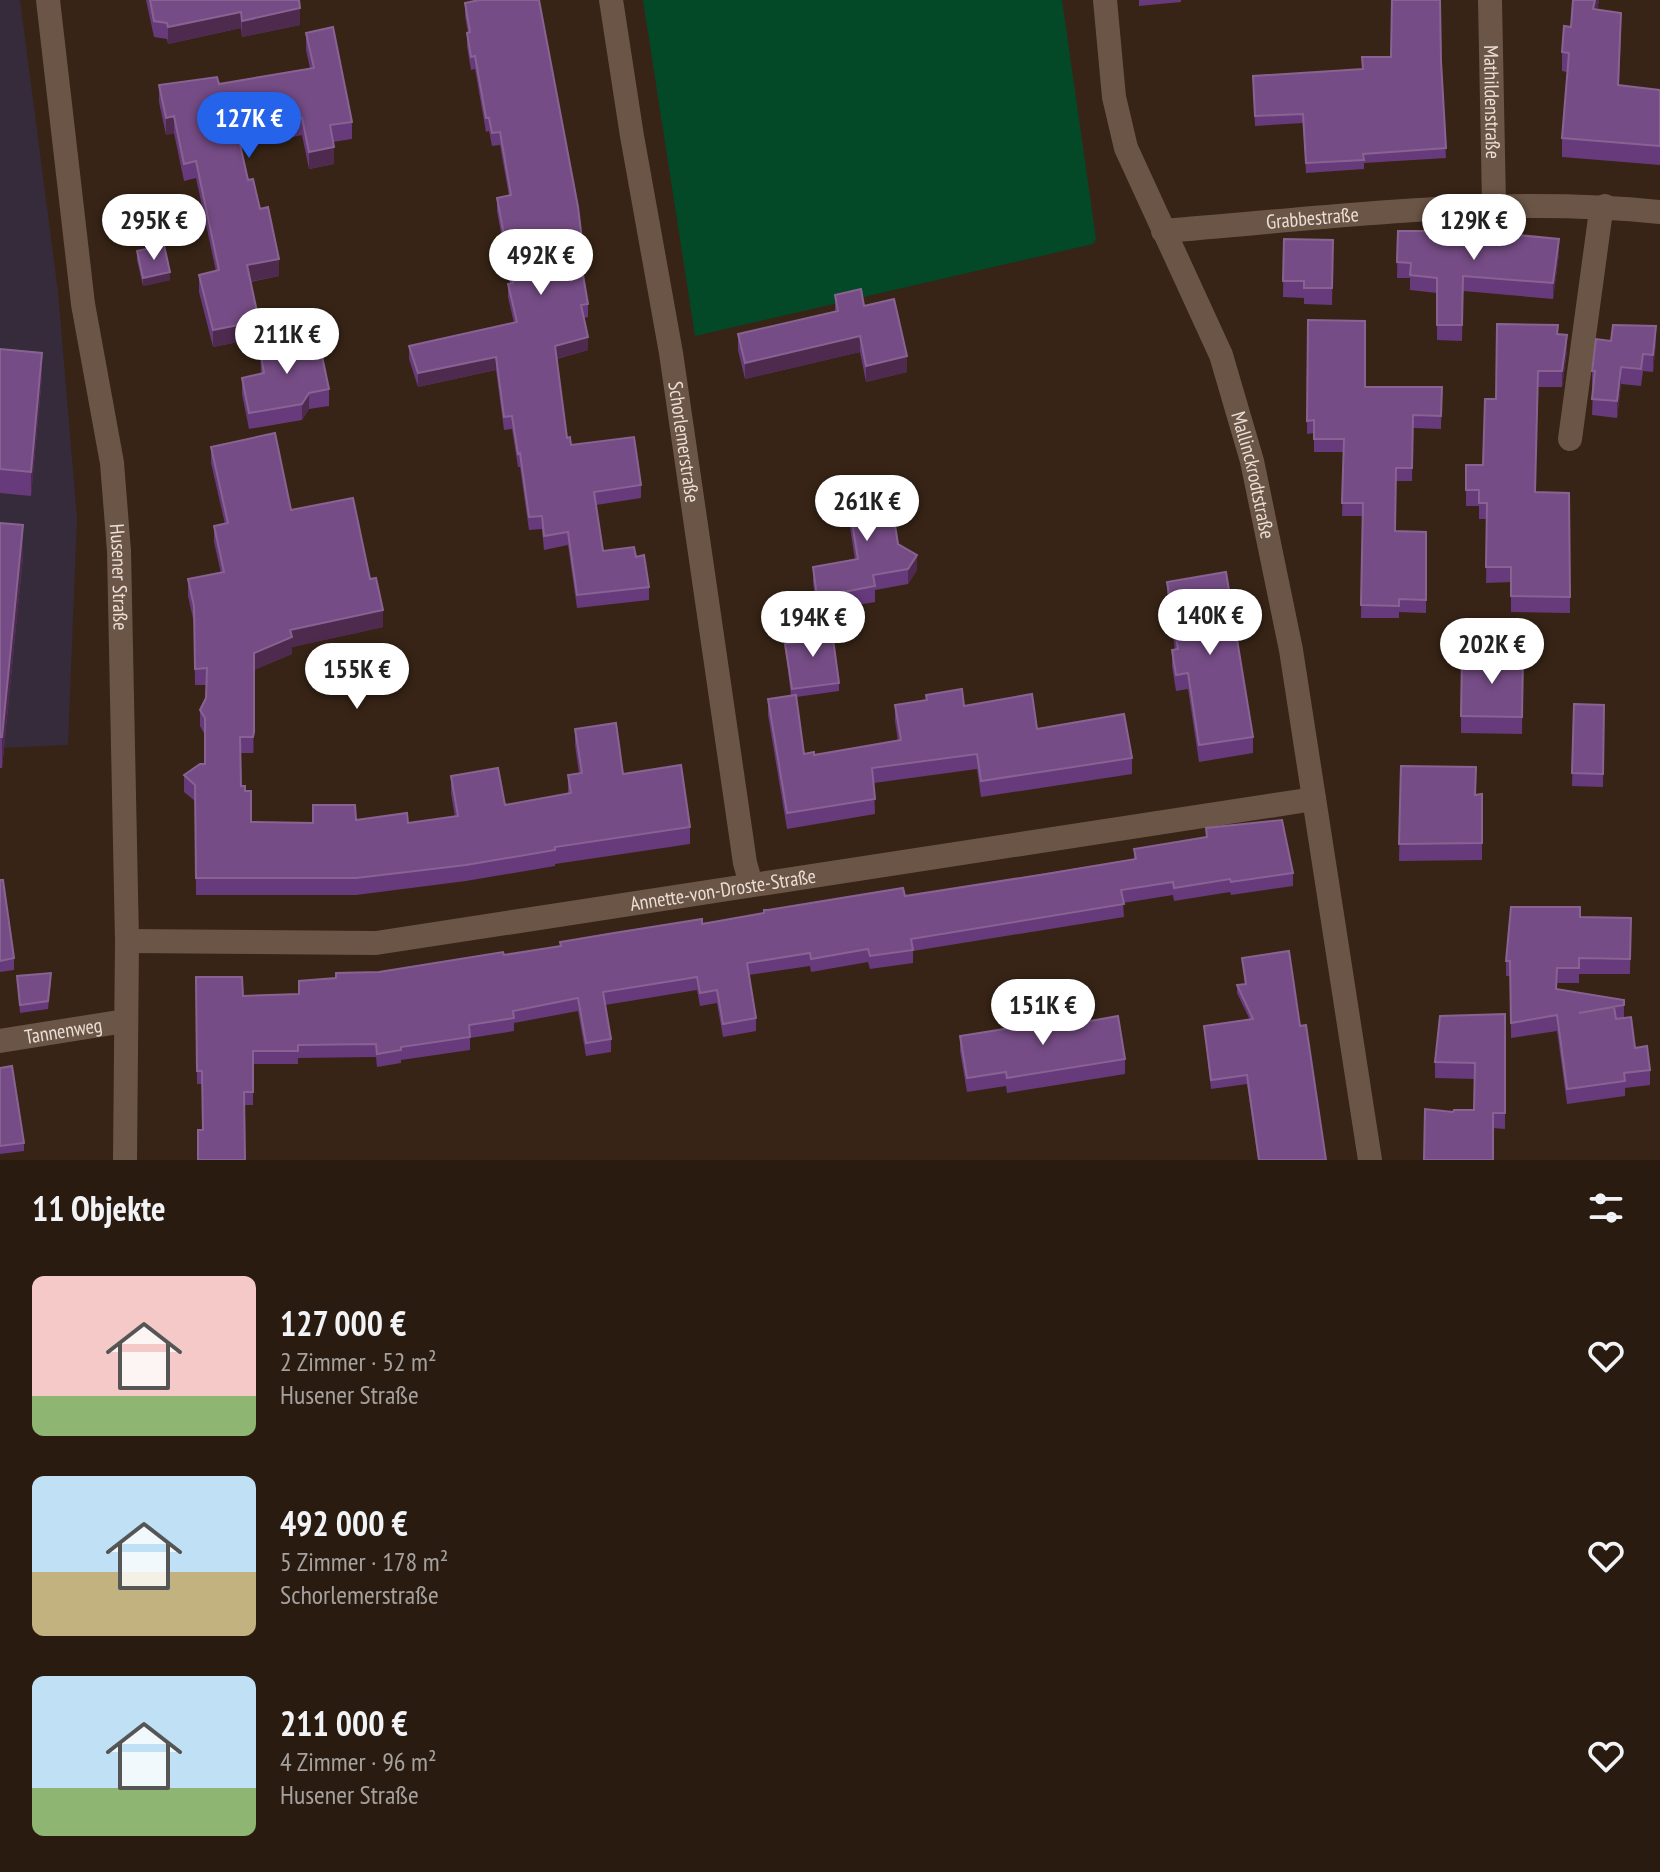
<!DOCTYPE html>
<html lang="de">
<head>
<meta charset="utf-8">
<style>
	:root { --surface:#291b10; --page:#312419; --text:#f1f3f6; --muted:#a5a19f; --accent:#2563eb }
	body { margin:0; font-family:"PT Sans Narrow",sans-serif; background:var(--page); color:var(--text); height:100vh; display:flex; flex-direction:column; font-size:30px; white-space:nowrap }
	* { box-sizing:border-box; margin:0 }
	p { font-size:26px; color:var(--muted) }
	.icon { flex:none; width:44px; height:44px; fill:none; stroke:currentColor; stroke-width:2; stroke-linecap:round; stroke-linejoin:round }
	.map { position:relative; height:1160px; overflow:hidden }
	.details { display:flex; flex-direction:column; background:var(--surface); flex:1 }
	.details>* { flex:none }
	.price { position:absolute; translate:-50% -68px; padding:0 18px; border-radius:28px; background:#fff; color:#222; font-size:26px; line-height:52px; filter:drop-shadow(0 2px 4px #0008) }
	.price::after { content:''; position:absolute; left:50%; top:48px; width:24px; height:18px; margin-left:-12px; background:inherit; clip-path:polygon(0 0,100% 0,50% 100%) }
	.price.active { background:var(--accent); color:#fff }
	ul { padding:0; list-style:none }
	li { display:flex; align-items:center; gap:24px; height:200px; padding:0 32px }
	li span { display:grid; place-items:center; flex:none; width:224px; height:160px; border-radius:12px; color:#555 }
	li>.icon { margin-inline-start:auto }
	span .icon { width:96px; height:96px; fill:#fffc; stroke-width:1 }
	li b { font-size:34px }
	h2 { display:flex; justify-content:space-between; align-items:center; height:96px; padding:0 32px; font-size:34px }
	.map>svg:first-child { display:block }
	.medical { fill:#362b3a }
	.green { fill:#034928 }
	.lines { fill:none; stroke-linecap:round; stroke-linejoin:round }
	.street { stroke:#6b5546; stroke-width:24 }
	.wall { fill:#673a7c }
	.shaded-wall { fill:#4e2a4f }
	.building { fill:#754c85; stroke:#886392; stroke-width:2 }
	.labels { text-anchor:middle; dominant-baseline:central; stroke-width:6; stroke-linejoin:round; paint-order:stroke }
	.street-label { font-size:20px; fill:#ebded6; stroke:#180f09 }
</style>
</head>
<body>
<div class="map">
<svg width="1660" height="1160" viewBox="0 0 1660 1160">
	<rect width="100%" height="100%" fill="#372416"/>
	<!-- medical -->
	<path class="medical" d="M0 0H20L58 292 77 518 68 745 0 748Z"/>
	<!-- green -->
	<path class="green" d="M643 0H1062L1096 239 1093 244 695 336Z"/>
	<g class="lines">
		<!-- street -->
		<g class="street">
			<path id="s1" d="M48 0 83 304 112 463 119 551 127 941 125 1160"/>
			<path id="s2" d="M611 0 632 136 671 353 745 863 751 884"/>
			<path id="s3" d="M1105 0 1114 97 1126 148 1221 355 1252 461 1291 650 1370 1160"/>
			<path id="s4" d="M1490 0 1494 204"/>
			<path id="s5" d="M1163 231C1328 218 1494 195 1660 212"/>
			<path d="M1570 439 1600 218 1605 206"/>
			<path id="s6" d="M127 941 376 943 1314 799"/>
			<path id="s7" d="M0 1041 125 1021"/>
		</g>
	</g>
	<!-- wall -->
	<path class="wall" d="M146 0H299L300 25 242 37 241 28 168 44 167 39 154 37Z
		M1139 0H1181V2L1139 6Z
		M1573 0H1599L1597 10 1621 32 1619 85 1660 90V165L1562 157V138L1567 72 1562 71V52L1571 27Z
		M465 3 582 240V253H579L588 304V317L584 318 588 350 557 359 567 438 571 445 641 485V498L596 505 603 551 636 557 649 587V600L577 608 568 545 544 550 542 529 529 530 520 467H518L512 429 504 430 496 370 418 387 409 359V346L514 323 508 297V284L510 283 497 211V198L509 196 500 145 492 146 489 131 486 132 475 69 471 70 467 46V33H468L465 16Z
		M306 33 352 122V139L333 142 334 164 309 169 302 135 240 148 248 180 260 209 279 276 251 282 259 338 213 347 199 292V275L216 271 196 178 184 181 174 133 166 135 159 102V85L219 84 310 68 306 50Z
		M1441 61 1446 158 1364 163V169L1306 173 1303 123 1255 126 1253 86 1362 69Z
		M1398 231 1559 254 1553 299 1463 291 1462 341 1437 340V293L1410 290V278H1397Z
		M1284 239 1333 240 1332 305 1304 304V298L1283 297Z
		M137 251 170 280 143 286 137 260Z
		M835 295 864 306 907 372 866 382 860 352 745 379 738 350V334L835 312Z
		M1308 320 1365 387H1442L1441 429 1413 428 1412 481H1396L1395 531 1426 532V613L1399 612V618H1361L1363 516H1342L1344 452H1314V433L1307 434Z
		M1557 334 1567 351 1562 387H1538L1535 492 1569 493 1570 613 1511 612V582L1486 583 1487 519H1479V506H1466V465H1483L1496 399Z
		M1611 341 1656 342 1653 372 1643 371 1641 386 1621 384 1617 418 1592 415 1593 388H1592V371Z
		M0 349 42 377 31 496 0 493Z
		M260 349 329 389V406L309 409 302 420 249 429 242 394V378L261 374Z
		M211 447 291 510 370 579 383 627 292 647V654L254 670V749L253 753H241V786L245 791 251 822 313 823 356 820 408 823 455 817 451 793V776L505 805 568 794V775L579 773 575 745V729L623 774 690 827V844L555 864V866L466 881 356 895H196L195 801 184 792V775L205 764V735L200 726V710L206 698 207 685H195L194 623 188 596V579L221 573 214 542V526L225 524 211 463Z
		M846 486 898 544 917 570 908 584 875 590V602L817 612 813 582V567L855 560 846 501Z
		M0 523 23 556 2 768H0Z
		M1167 582 1253 737V753L1199 762 1188 689 1176 691 1172 666V650H1175L1167 598Z
		M804 627 839 683V691L796 697 804 754 814 755 898 741 895 721V705L926 700V695L964 706 1132 758V774L981 797 977 769 874 783 875 814 787 829 768 715V699L791 696 785 644 805 641Z
		M1523 656 1522 734 1461 733V716Z
		M1574 704 1604 705 1603 787 1572 786Z
		M1401 766 1476 795 1482 794V860L1399 861Z
		M1206 828 1293 873V886L1231 895 1230 892 1174 901 1173 895 1123 903 1124 917 913 951V963L870 969 868 962 811 972 810 966 749 975 756 1018V1031L723 1037 717 1003 700 1006 697 990 605 1005 611 1039V1052L586 1056 578 1011 514 1023V1031L470 1038V1050L401 1060V1063L377 1067 376 1057 298 1058V1064H253V1105H244L203 1130 202 1084H197L196 977 243 996 299 994 336 978 504 955 560 946V942L905 896 1134 859V849L1206 837Z
		M0 880 14 958V970L0 972Z
		M1580 917 1631 918 1630 974H1579V983H1557V989L1624 1000V1018L1635 1048 1650 1070V1085L1625 1088V1096L1567 1104 1557 1031 1511 1038 1510 976H1506V961Z
		M1242 958 1300 1026 1326 1160H1258L1247 1084 1211 1089 1204 1026 1250 1020 1237 993V985L1245 984Z
		M17 976 51 981 48 1009 20 1013Z
		M1505 1014V1129L1493 1128 1474 1110 1475 1079 1435 1078V1062Z
		M1079 1023 1125 1059V1074L1007 1093 1006 1086 967 1092 960 1051V1036Z
		M0 1068 24 1143V1151L0 1154Z"/>
	<!-- shaded-wall -->
	<path class="shaded-wall" d="M1595 0H1599L1593 28V9Z
		M300 8V25L242 37V21Z
		M241 12V28L168 44V27Z
		M174 116V133L166 135V118Z
		M334 147V164L309 169V152Z
		M1559 239V254L1553 299V283Z
		M279 259V276L247 282V265Z
		M170 272V280L143 286V278Z
		M259 321V338L213 347V330Z
		M1656 326V342L1653 372V355Z
		M1567 335V351L1562 387V371Z
		M860 336V352L745 379V363Z
		M588 337V350L555 359V346Z
		M42 353V377L31 496V472Z
		M907 356V372L866 382V366Z
		M496 357V370L418 387V373Z
		M1621 367V384L1617 418V401Z
		M309 393V409L302 420V404Z
		M23 525V556L2 768V737Z
		M917 555V570L908 584V569Z
		M383 610V627L292 647V654L254 670V653L290 630Z
		M254 732V749L253 753V737Z"/>
	<!-- building -->
	<path class="building" d="M150 0H299L300 8 242 21 241 12 168 27 167 23 154 21Z
		M479 0H539L578 207 582 240H577L588 304 581 305 588 337 555 346 567 438 570 437 571 445 634 437 641 485 594 492 603 551 634 547 636 557 644 555 649 587 577 595 568 532 544 536 542 516 529 517 520 453 518 454 512 416 504 417 496 357 418 373 409 346 517 322 508 284 513 283 497 198 511 195 500 132 492 133 489 118H486L475 56 471 57 467 33 470 32 465 3Z
		M1392 0H1440L1441 61 1446 148 1363 154 1364 160 1306 163 1303 114 1255 116 1253 76 1363 69 1362 57H1391Z
		M1573 0H1595L1593 9 1621 13 1618 85 1660 90V146L1562 138 1569 53 1562 52 1564 26 1571 27Z
		M333 27 352 122 330 125 334 147 309 152 302 118 237 131 248 180 253 179 260 209 268 207 279 259 247 265 259 321 213 330 199 275 219 270 196 161 184 164 174 116 166 118 159 85 217 77 219 84 314 68 306 33Z
		M1398 231H1476L1559 239 1553 283 1463 276 1462 325H1437V278L1410 275 1411 263 1397 262Z
		M1284 239 1333 240 1332 288H1304V281H1283Z
		M164 245 170 272 143 278 137 251Z
		M861 289 864 306 894 299 907 356 866 366 860 336 745 363 738 334 838 311 835 295Z
		M1308 320 1365 321V387H1442L1441 416 1413 415 1412 468H1396L1395 531 1426 532V600L1399 599V606L1361 605 1363 503H1342L1344 439H1314V420L1307 421Z
		M1497 324 1558 325 1557 334 1567 335 1562 371H1538L1535 492 1569 493 1570 597 1511 596V567H1486L1487 503H1479V490H1466V465H1483L1485 399H1496Z
		M1613 325 1656 326 1653 355 1643 354 1641 369 1621 367 1617 401 1592 399 1595 371H1592L1596 339 1611 341Z
		M318 337 329 389 309 393 302 404 249 413 242 378 264 373 260 349Z
		M0 349 42 353 31 472 0 469Z
		M275 433 291 510 353 498 370 579 376 578 383 610 290 630 292 637 254 653V732L253 737H240L241 786H245V791H251V822L313 823V805H355L356 820 407 813 408 823 458 816 451 776 498 768 505 805 571 793 568 775 582 773 575 729 616 723 623 774 681 765 690 827 555 847V850L466 865 356 878H196L195 785 184 775 200 764H205V718L200 710 206 698 207 668 195 669 194 606 188 579 224 572 214 526 228 523 211 447Z
		M888 480 898 544 917 555 908 569 873 575 875 586 817 597 813 567 858 559 846 486Z
		M0 523 23 525 2 737H0Z
		M1226 572 1253 737 1199 745 1188 673 1176 675 1172 650 1178 649 1167 582Z
		M831 624 839 683 792 689 785 644 806 641 804 627Z
		M1462 656H1523L1522 717 1461 716Z
		M962 689 964 706 1032 694 1037 729 1124 714 1132 758 981 781 977 754 872 768 875 799 787 813 768 699 796 695 804 754 814 752V755L901 740 895 705 927 700 926 695Z
		M1574 704 1604 705 1603 774 1572 773Z
		M1401 766 1476 767 1475 795 1482 794V843L1399 844Z
		M1282 820 1293 873 1231 882 1230 879 1174 888 1173 882 1121 890 1124 904 911 939 913 950 870 956 868 949 811 959 810 953 747 963 756 1018 723 1024 717 990 700 993 697 977 603 992 611 1039 586 1043 578 998 513 1011 514 1018 469 1025 470 1037 401 1047V1050L377 1054 376 1044 298 1045V1051H253V1092H244L245 1160H198V1130H203L202 1071H197L196 977H242L243 996 299 994V981L336 978V973L379 972 503 952 504 955 561 946 560 942 614 933 702 919V924L764 913V910H768L903 888 905 896 1046 874 1136 859 1134 849 1207 837 1206 828Z
		M0 880H3L14 958 0 961Z
		M1511 907H1580V917L1631 918 1630 959 1579 958V968H1557L1556 989 1624 1000V1005L1579 1013 1614 1007 1616 1019 1631 1017 1635 1048 1647 1046 1650 1070 1624 1073 1625 1081 1567 1089 1557 1015 1511 1023 1510 961H1506Z
		M1289 951 1300 1026 1306 1025 1326 1160H1259L1247 1075 1211 1080 1204 1026 1253 1019 1237 985 1246 984 1242 958Z
		M51 973 48 1001 20 1005 17 976Z
		M1505 1014V1113H1493V1160H1424L1425 1109 1453 1112 1454 1110H1474L1475 1063 1435 1062 1440 1016Z
		M1118 1016 1125 1059 1007 1078 1006 1072 967 1078 960 1036 1078 1017 1079 1023Z
		M12 1066 24 1143 0 1146V1068Z"/>
	<g class="labels">
		<!-- street labels -->
		<g class="street-label">
			<text stroke="none"><textPath href="#s4" startOffset="102">Mathildenstraße</textPath></text>
			<text stroke="none"><textPath href="#s5" startOffset="150">Grabbestraße</textPath></text>
			<text stroke="none"><textPath href="#s2" startOffset="448">Schorlemerstraße</textPath></text>
			<text stroke="none"><textPath href="#s3" startOffset="502">Mallinckrodtstraße</textPath></text>
			<text stroke="none"><textPath href="#s1" startOffset="582">Husener Straße</textPath></text>
			<text stroke="none"><textPath href="#s6" startOffset="600">Annette-von-Droste-Straße</textPath></text>
			<text stroke="none"><textPath href="#s7" startOffset="64">Tannenweg</textPath></text>
		</g>
	</g>
</svg>
<b class="price active" style="left:249px;top:160px">127K €</b>
<b class="price" style="left:154px;top:262px">295K €</b>
<b class="price" style="left:1474px;top:262px">129K €</b>
<b class="price" style="left:541px;top:297px">492K €</b>
<b class="price" style="left:287px;top:376px">211K €</b>
<b class="price" style="left:867px;top:543px">261K €</b>
<b class="price" style="left:1210px;top:657px">140K €</b>
<b class="price" style="left:813px;top:659px">194K €</b>
<b class="price" style="left:1492px;top:686px">202K €</b>
<b class="price" style="left:357px;top:711px">155K €</b>
<b class="price" style="left:1043px;top:1047px">151K €</b>
</div>
<section class="details">
<h2>11 Objekte<svg class="icon" aria-label="filters" viewBox="0 0 24 24"><path d="M4 7h16M4 17h16"/><circle cx="9" cy="7" r="2"/><circle cx="15" cy="17" r="2"/></svg></h2>
<ul>
<li><span style="background:linear-gradient(#f6c9c9 75%,#8fb573 0)"><svg class="icon" aria-label="home" viewBox="0 0 24 24"><path d="M3 11l9-7 9 7M6 9v11h12V9"/></svg></span><div><b>127 000 €</b><p>2 Zimmer · 52 m²</p><p>Husener Straße</p></div><svg class="icon" aria-label="heart" viewBox="0 0 24 24"><path d="M12 20l-8-8c-3-5 5-10 8-4 3-6 11-1 8 4z"/></svg></li>
<li><span style="background:linear-gradient(#bfe0f5 60%,#c2b280 0)"><svg class="icon" aria-label="home" viewBox="0 0 24 24"><path d="M3 11l9-7 9 7M6 9v11h12V9"/></svg></span><div><b>492 000 €</b><p>5 Zimmer · 178 m²</p><p>Schorlemerstraße</p></div><svg class="icon" aria-label="heart" viewBox="0 0 24 24"><path d="M12 20l-8-8c-3-5 5-10 8-4 3-6 11-1 8 4z"/></svg></li>
<li><span style="background:linear-gradient(#bfe0f5 70%,#8fb573 0)"><svg class="icon" aria-label="home" viewBox="0 0 24 24"><path d="M3 11l9-7 9 7M6 9v11h12V9"/></svg></span><div><b>211 000 €</b><p>4 Zimmer · 96 m²</p><p>Husener Straße</p></div><svg class="icon" aria-label="heart" viewBox="0 0 24 24"><path d="M12 20l-8-8c-3-5 5-10 8-4 3-6 11-1 8 4z"/></svg></li>
</ul>
</section>
</body>
</html>
